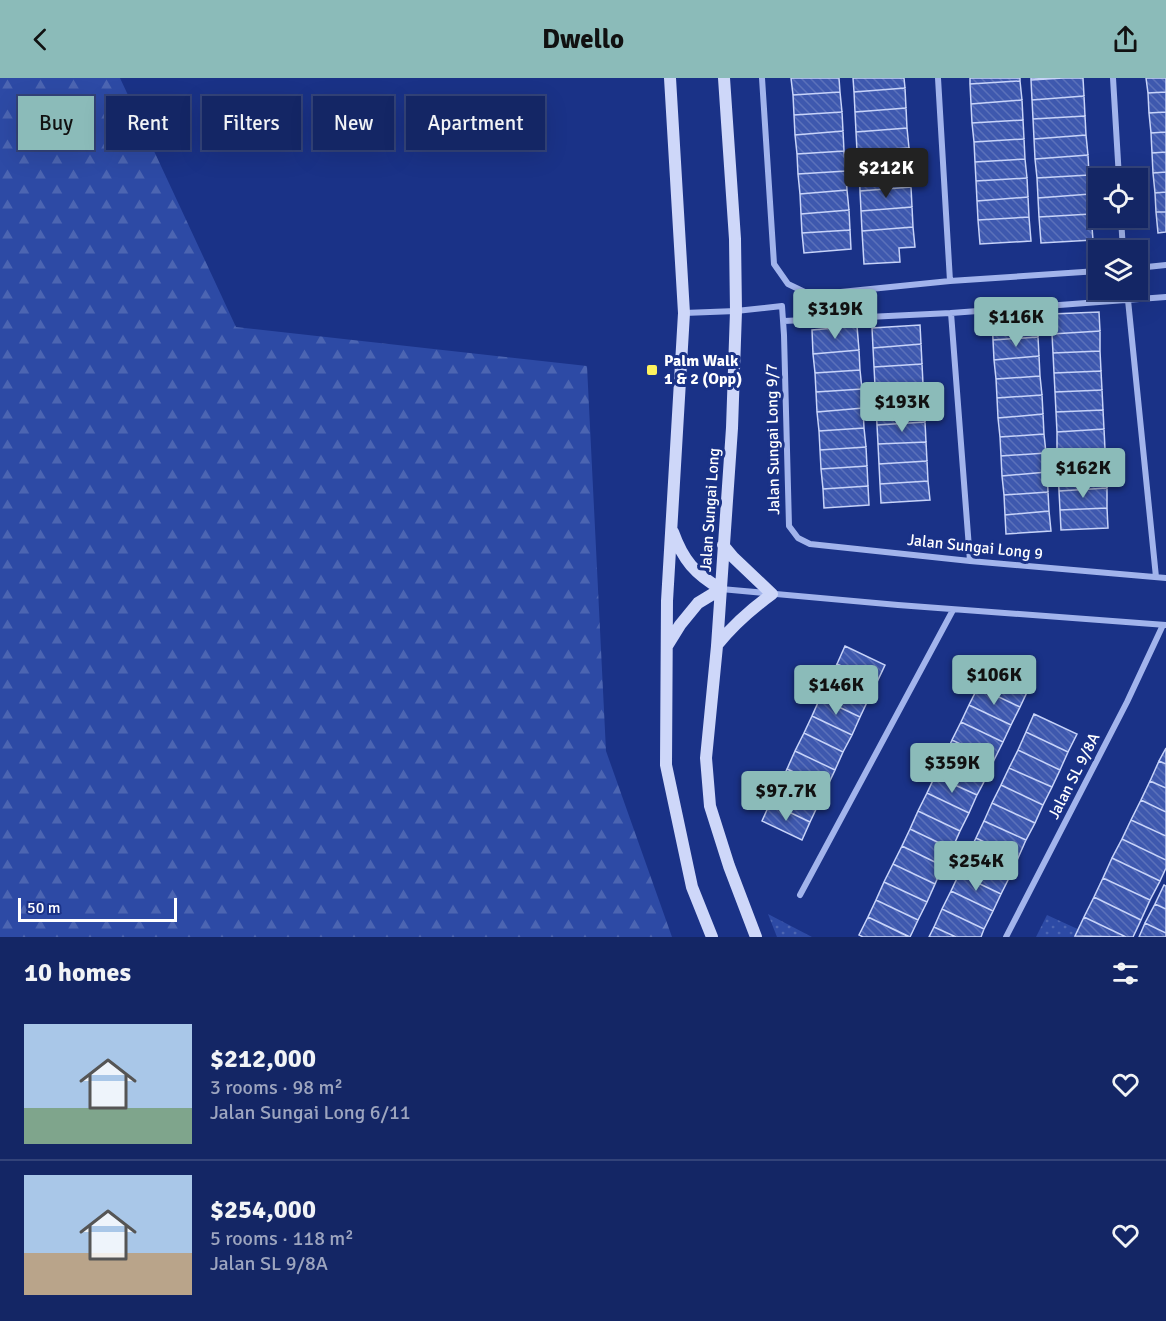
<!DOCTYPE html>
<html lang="en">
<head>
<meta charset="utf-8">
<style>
	:root { --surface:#142665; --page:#21326e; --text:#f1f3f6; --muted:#9da5bf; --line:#334379; --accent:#8bbbb9 }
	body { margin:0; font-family:Signika,sans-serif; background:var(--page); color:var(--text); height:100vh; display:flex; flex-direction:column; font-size:22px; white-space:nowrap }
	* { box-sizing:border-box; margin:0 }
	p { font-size:20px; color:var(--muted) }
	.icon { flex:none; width:33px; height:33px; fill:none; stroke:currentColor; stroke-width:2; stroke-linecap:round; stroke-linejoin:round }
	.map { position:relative; height:859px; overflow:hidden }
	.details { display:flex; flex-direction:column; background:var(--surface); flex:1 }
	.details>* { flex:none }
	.hud { position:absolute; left:18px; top:18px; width:600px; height:54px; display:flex; gap:12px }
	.buttons { position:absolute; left:1088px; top:90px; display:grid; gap:12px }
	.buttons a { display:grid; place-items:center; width:60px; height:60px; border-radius:0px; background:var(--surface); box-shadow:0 6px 24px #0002,0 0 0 2px var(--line); font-size:30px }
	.scale { position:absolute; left:18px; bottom:15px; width:159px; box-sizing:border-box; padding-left:6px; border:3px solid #fff; border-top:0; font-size:16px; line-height:21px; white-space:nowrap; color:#fff; -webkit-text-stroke:4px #1a3287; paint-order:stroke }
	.price { position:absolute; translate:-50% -51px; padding:0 14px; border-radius:6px; background:var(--accent); color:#111; font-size:20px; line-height:39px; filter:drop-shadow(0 2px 3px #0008) }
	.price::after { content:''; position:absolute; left:50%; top:36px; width:18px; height:14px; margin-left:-9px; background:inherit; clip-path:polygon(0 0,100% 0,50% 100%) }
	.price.active { background:#222; color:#fff }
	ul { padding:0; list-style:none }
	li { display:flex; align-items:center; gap:18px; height:150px; padding:0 24px }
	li+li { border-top:2px solid var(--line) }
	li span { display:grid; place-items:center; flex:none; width:168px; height:120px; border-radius:0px; color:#555 }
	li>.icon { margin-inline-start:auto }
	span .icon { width:72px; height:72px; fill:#fffc; stroke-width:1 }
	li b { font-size:26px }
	h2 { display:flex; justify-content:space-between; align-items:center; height:72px; padding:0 24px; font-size:26px }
	.tag { padding:0 21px; border-radius:0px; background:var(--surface); box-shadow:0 6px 24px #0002,0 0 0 2px var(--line); font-size:21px; line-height:54px }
	.tag.active { background:var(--accent); color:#111 }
	header { display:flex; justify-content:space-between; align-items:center; height:78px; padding:0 24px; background:var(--accent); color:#111; font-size:27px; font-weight:700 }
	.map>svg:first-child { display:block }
	.forest { fill:url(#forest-firs) }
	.park { fill:url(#park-dots) }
	.building { fill:url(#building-back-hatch); stroke:#c7d3f9; stroke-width:1.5 }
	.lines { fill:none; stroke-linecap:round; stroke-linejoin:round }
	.street { stroke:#a2b4ec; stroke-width:6 }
	.secondary { stroke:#ced7f9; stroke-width:12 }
	.poi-dot { fill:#fef25e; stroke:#1a3287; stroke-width:2 }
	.labels { text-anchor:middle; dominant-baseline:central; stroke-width:6; stroke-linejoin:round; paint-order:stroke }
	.poi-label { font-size:16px; font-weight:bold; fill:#fff; stroke:#1a3287; text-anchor:start }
	.street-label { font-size:16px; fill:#fff; stroke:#1a3287 }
</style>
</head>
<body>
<header><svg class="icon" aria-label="back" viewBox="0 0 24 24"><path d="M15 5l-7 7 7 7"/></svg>Dwello<svg class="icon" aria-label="share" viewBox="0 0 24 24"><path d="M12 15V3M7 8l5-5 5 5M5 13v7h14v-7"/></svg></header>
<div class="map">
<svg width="1166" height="859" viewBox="0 0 1166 859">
	<defs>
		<pattern id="forest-firs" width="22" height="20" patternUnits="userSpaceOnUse" patternTransform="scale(1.5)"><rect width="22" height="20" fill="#2d4aa5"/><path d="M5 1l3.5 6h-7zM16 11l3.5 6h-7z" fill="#4c65b2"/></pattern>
		<pattern id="park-dots" width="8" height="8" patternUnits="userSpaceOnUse" patternTransform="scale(1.5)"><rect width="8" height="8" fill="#2d4aa5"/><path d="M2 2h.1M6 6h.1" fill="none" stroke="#4c65b2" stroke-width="1.8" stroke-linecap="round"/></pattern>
		<pattern id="building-back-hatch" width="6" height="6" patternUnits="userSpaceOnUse" patternTransform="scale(1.5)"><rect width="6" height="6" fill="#3e58ae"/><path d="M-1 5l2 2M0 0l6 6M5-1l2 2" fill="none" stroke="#5b71ba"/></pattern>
	</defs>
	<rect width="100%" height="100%" fill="#1a3287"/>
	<!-- forest -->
	<path class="forest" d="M0 0H120L236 249 587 288 606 673 672 859H0Z"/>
	<!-- park -->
	<path class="park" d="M768 836 812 859H777Z
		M1047 837 1095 859H1036Z"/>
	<!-- building -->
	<path class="building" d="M791 0H839L840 14 793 17Z
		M853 0H904L905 10 854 14Z
		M970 0H1020V3L970 6Z
		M1031 0H1063L1031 2Z
		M1063 0H1083L1084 18 1032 22 1031 2Z
		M1146 0H1166V14L1148 15Z
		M1020 3 1022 22 971 26 970 6Z
		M905 10 906 30 855 34 854 14Z
		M840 14 842 34 794 37 793 17Z
		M1166 14V34L1149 35 1148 15Z
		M1084 18 1085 38 1033 41 1032 22Z
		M1022 22 1023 42 972 45 971 26Z
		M906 30 907 50 856 54 855 34Z
		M842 34 843 53 795 57 794 37Z
		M1166 34V54L1151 55 1149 35Z
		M1085 38 1086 57 1034 61 1033 41Z
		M1023 42 1024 61 974 64 972 45Z
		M907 50 909 70 857 73 856 54Z
		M843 53 844 73 797 76 795 57Z
		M1166 54V74L1152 75 1151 55Z
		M1086 57 1088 77 1035 81 1034 61Z
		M1024 61 1025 81 975 84 974 64Z
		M909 70 910 90 859 93 857 73Z
		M844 73 846 93 798 96 797 76Z
		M1166 74V94L1153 95 1152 75Z
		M1088 77 1089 97 1037 100 1035 81Z
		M1025 81 1027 100 976 103 975 84Z
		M910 90 911 109 860 113 859 93Z
		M846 93 847 112 800 116 798 96Z
		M1166 94V114L1155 115 1153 95Z
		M1089 97 1090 116 1038 120 1037 100Z
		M1027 100 1028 119 977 123 976 103Z
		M911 109 912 129 861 133 860 113Z
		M847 112 849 132 801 136 800 116Z
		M1166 114V134H1156L1155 115Z
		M1090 116 1091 136 1039 139 1038 120Z
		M1028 119 1029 139 978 142 977 123Z
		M912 129 913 149 862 153 861 133Z
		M849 132 850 152 802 155 801 136Z
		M1156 134H1166V154L1158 155Z
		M1091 136 1093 162 1041 165 1039 139Z
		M1029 139 1031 163 980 166 978 142Z
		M913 149 915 169 899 170 900 184 864 186 862 153Z
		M850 152 851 171 804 175 802 155Z
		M1099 234 1100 253 1052 256 1051 236Z
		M1036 236 1038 259 993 262 992 240Z
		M920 247 921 266 873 270 872 250Z
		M857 248 859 272 813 276 812 252Z
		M1100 253V273L1053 275 1052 256Z
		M1038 259 1039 278 994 282 993 262Z
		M921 266 922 286 874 289 873 270Z
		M859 272 860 292 815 295 813 276Z
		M1100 273 1101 293 1054 295 1053 275Z
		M1039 278 1040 298 996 301 994 282Z
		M922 286 923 306 875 308 874 289Z
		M860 292 862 311 816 314 815 295Z
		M1101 293 1102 312 1055 314 1054 295Z
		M1040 298 1042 317 997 320 996 301Z
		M923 306 924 325 876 328 875 308Z
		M862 311 863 330 817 334 816 314Z
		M1102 312 1103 332 1056 334 1055 314Z
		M1042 317 1043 336 998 340 997 320Z
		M924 325 925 344 877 347 876 328Z
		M863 330 864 350 819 353 817 334Z
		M1103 332 1104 351 1057 354 1056 334Z
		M1043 336 1044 356 1000 359 998 340Z
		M925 344 926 364 878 366 877 347Z
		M864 350 866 369 820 372 819 353Z
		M1104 351 1105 371 1057 373V354Z
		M1044 356 1046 375 1001 378 1000 359Z
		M926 364 927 383 879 386 878 366Z
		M866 369 867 388 821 391 820 372Z
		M1105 371 1106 391 1058 393 1057 373Z
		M1046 375 1047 394 1002 398 1001 378Z
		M927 383 928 403 880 406 879 386Z
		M867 388 868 408 823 411 821 391Z
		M1106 391 1107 410 1059 413 1058 393Z
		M1047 394 1048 414 1004 417 1002 398Z
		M928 403 930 422 881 425 880 406Z
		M868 408 869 427 824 430 823 411Z
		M1107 410V430L1060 432 1059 413Z
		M1048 414 1049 433 1005 437 1004 417Z
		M1107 430 1108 450 1061 452 1060 432Z
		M1049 433 1051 453 1006 456 1005 437Z
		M845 568 885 587 877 604 837 586Z
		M837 586 877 604 868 622 829 603Z
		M986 591 1028 612 1020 629 978 609Z
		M829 603 868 622 860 639 820 620Z
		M978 609 1020 629 1011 647 969 627Z
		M820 620 860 639 852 657 812 638Z
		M969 627 1011 647 1003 664 961 644Z
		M1034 636 1077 656 1068 674 1026 654Z
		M812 638 852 657 843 674 804 655Z
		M961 644 1003 664 994 682 952 662Z
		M1026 654 1068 674 1060 692 1018 672Z
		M804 655 843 674 835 692 795 673Z
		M952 662 994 682 986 700 944 680Z
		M1166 670V686L1159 683Z
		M1018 672 1060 692 1052 709 1009 690Z
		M795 673 835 692 827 709 787 691Z
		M944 680 986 700 977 717 935 698Z
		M1159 683 1166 686V710L1150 703Z
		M1009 690 1052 709 1043 727 1001 707Z
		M787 691 827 709 818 727 779 708Z
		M935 698 977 717 969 735 927 715Z
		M1150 703 1166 710V734L1141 722Z
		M1001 707 1043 727 1035 745 992 725Z
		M779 708 818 727 810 744 770 725Z
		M927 715 969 735 960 753 918 733Z
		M1141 722 1166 734V758L1131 742Z
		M770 725 810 744 802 762 762 743Z
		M992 725 1035 745 1026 762 984 743Z
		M918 733 960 753 952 771 910 751Z
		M1131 742 1166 758V782L1122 761Z
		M984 743 1026 762 1018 780 976 760Z
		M910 751 952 771 943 788 902 768Z
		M976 760 1018 780 1010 798 967 778Z
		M1122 761 1166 782V790L1160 803 1112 780Z
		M902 768 943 788 935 806 893 786Z
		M967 778 1010 798 1001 816 959 796Z
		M1112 780 1160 803 1150 822 1103 800Z
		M893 786 935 806 927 824 884 804Z
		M959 796 1001 816 993 833 951 813Z
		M1103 800 1150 822 1141 842 1094 819Z
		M884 804 927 824 918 842 876 822Z
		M1164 807 1166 808V831L1155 826Z
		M951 813 993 833 984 851 942 831Z
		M1094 819 1141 842 1133 859H1126L1084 839Z
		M876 822 918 842 910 859 868 839Z
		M1155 826 1166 831V855L1145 845Z
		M942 831 984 851 981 859H956L934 849Z
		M868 839 909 859H863L859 857Z
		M1084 839 1126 859 1075 858Z
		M1145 845 1166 855V859H1139Z
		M934 849 956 859H929Z"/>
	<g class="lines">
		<!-- street -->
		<path class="street" d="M762 0 774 186 788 206 811 217 950 203 1098 193
			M938 0 950 203
			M1113 0 1119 100
			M1121 140 1123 172
			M1137 190 1166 187
			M1128 222 1156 499
			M684 235 736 233 782 228 784 257 789 448 798 460 810 466 970 483 1166 500
			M951 235 970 483
			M784 243 951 235 1166 219
			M721 511 898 527 1166 547
			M800 817 953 532
			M1006 859 1127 624 1163 547"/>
		<!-- secondary -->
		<path class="secondary" d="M670 0 684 235 667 523 666 687 692 809 712 859
			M724 0 735 161 736 233 732 350 717 568 706 680 710 728 729 788 756 859
			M673 454C683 482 695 496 721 511
			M717 567C734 546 750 532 772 516L733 479 723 467
			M667 568 680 547 698 525 721 511"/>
	</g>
	<!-- markers -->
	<rect class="poi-dot" x="646" y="286" width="12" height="12" rx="3"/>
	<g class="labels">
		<!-- poi labels -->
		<g class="poi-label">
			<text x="664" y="283">Palm Walk<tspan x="664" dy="18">1 &amp; 2 (Opp)</tspan></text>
		</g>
		<!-- street labels -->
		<g class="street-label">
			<text transform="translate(773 361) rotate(-91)">Jalan Sungai Long 9/7</text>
			<text transform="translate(710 432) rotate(-86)">Jalan Sungai Long</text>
			<text transform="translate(975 469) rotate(6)">Jalan Sungai Long 9</text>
			<text transform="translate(1074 698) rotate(-63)">Jalan SL 9/8A</text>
		</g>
	</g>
</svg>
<div class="buttons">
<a><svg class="icon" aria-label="locate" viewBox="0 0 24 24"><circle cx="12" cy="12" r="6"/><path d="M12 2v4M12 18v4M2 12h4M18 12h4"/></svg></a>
<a><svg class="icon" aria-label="layers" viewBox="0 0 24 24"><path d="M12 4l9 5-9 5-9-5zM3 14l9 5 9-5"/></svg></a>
</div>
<div class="scale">50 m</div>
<b class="price active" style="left:886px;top:121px">$212K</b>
<b class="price" style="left:835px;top:262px">$319K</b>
<b class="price" style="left:1016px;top:270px">$116K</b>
<b class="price" style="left:902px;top:355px">$193K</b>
<b class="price" style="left:1083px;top:421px">$162K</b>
<b class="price" style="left:994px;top:628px">$106K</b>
<b class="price" style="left:836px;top:638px">$146K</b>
<b class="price" style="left:952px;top:716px">$359K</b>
<b class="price" style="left:786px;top:744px">$97.7K</b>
<b class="price" style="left:976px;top:814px">$254K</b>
<div class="hud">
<a class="tag active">Buy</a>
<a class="tag">Rent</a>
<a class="tag">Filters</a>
<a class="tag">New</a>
<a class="tag">Apartment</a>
</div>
</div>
<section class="details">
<h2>10 homes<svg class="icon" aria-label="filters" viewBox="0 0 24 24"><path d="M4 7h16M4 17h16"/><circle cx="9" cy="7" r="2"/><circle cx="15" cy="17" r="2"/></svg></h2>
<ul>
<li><span style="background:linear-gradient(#a9c7e8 70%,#7fa58c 0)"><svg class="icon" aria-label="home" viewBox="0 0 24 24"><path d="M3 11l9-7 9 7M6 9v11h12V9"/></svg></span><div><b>$212,000</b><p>3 rooms · 98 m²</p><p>Jalan Sungai Long 6/11</p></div><svg class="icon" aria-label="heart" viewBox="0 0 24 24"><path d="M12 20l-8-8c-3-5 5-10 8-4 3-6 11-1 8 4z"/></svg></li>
<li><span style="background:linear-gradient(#a9c7e8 65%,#b9a48a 0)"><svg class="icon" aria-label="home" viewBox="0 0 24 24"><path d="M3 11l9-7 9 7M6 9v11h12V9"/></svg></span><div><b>$254,000</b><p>5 rooms · 118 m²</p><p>Jalan SL 9/8A</p></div><svg class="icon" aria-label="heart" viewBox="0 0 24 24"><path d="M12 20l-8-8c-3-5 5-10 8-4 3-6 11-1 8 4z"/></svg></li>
</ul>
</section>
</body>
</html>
